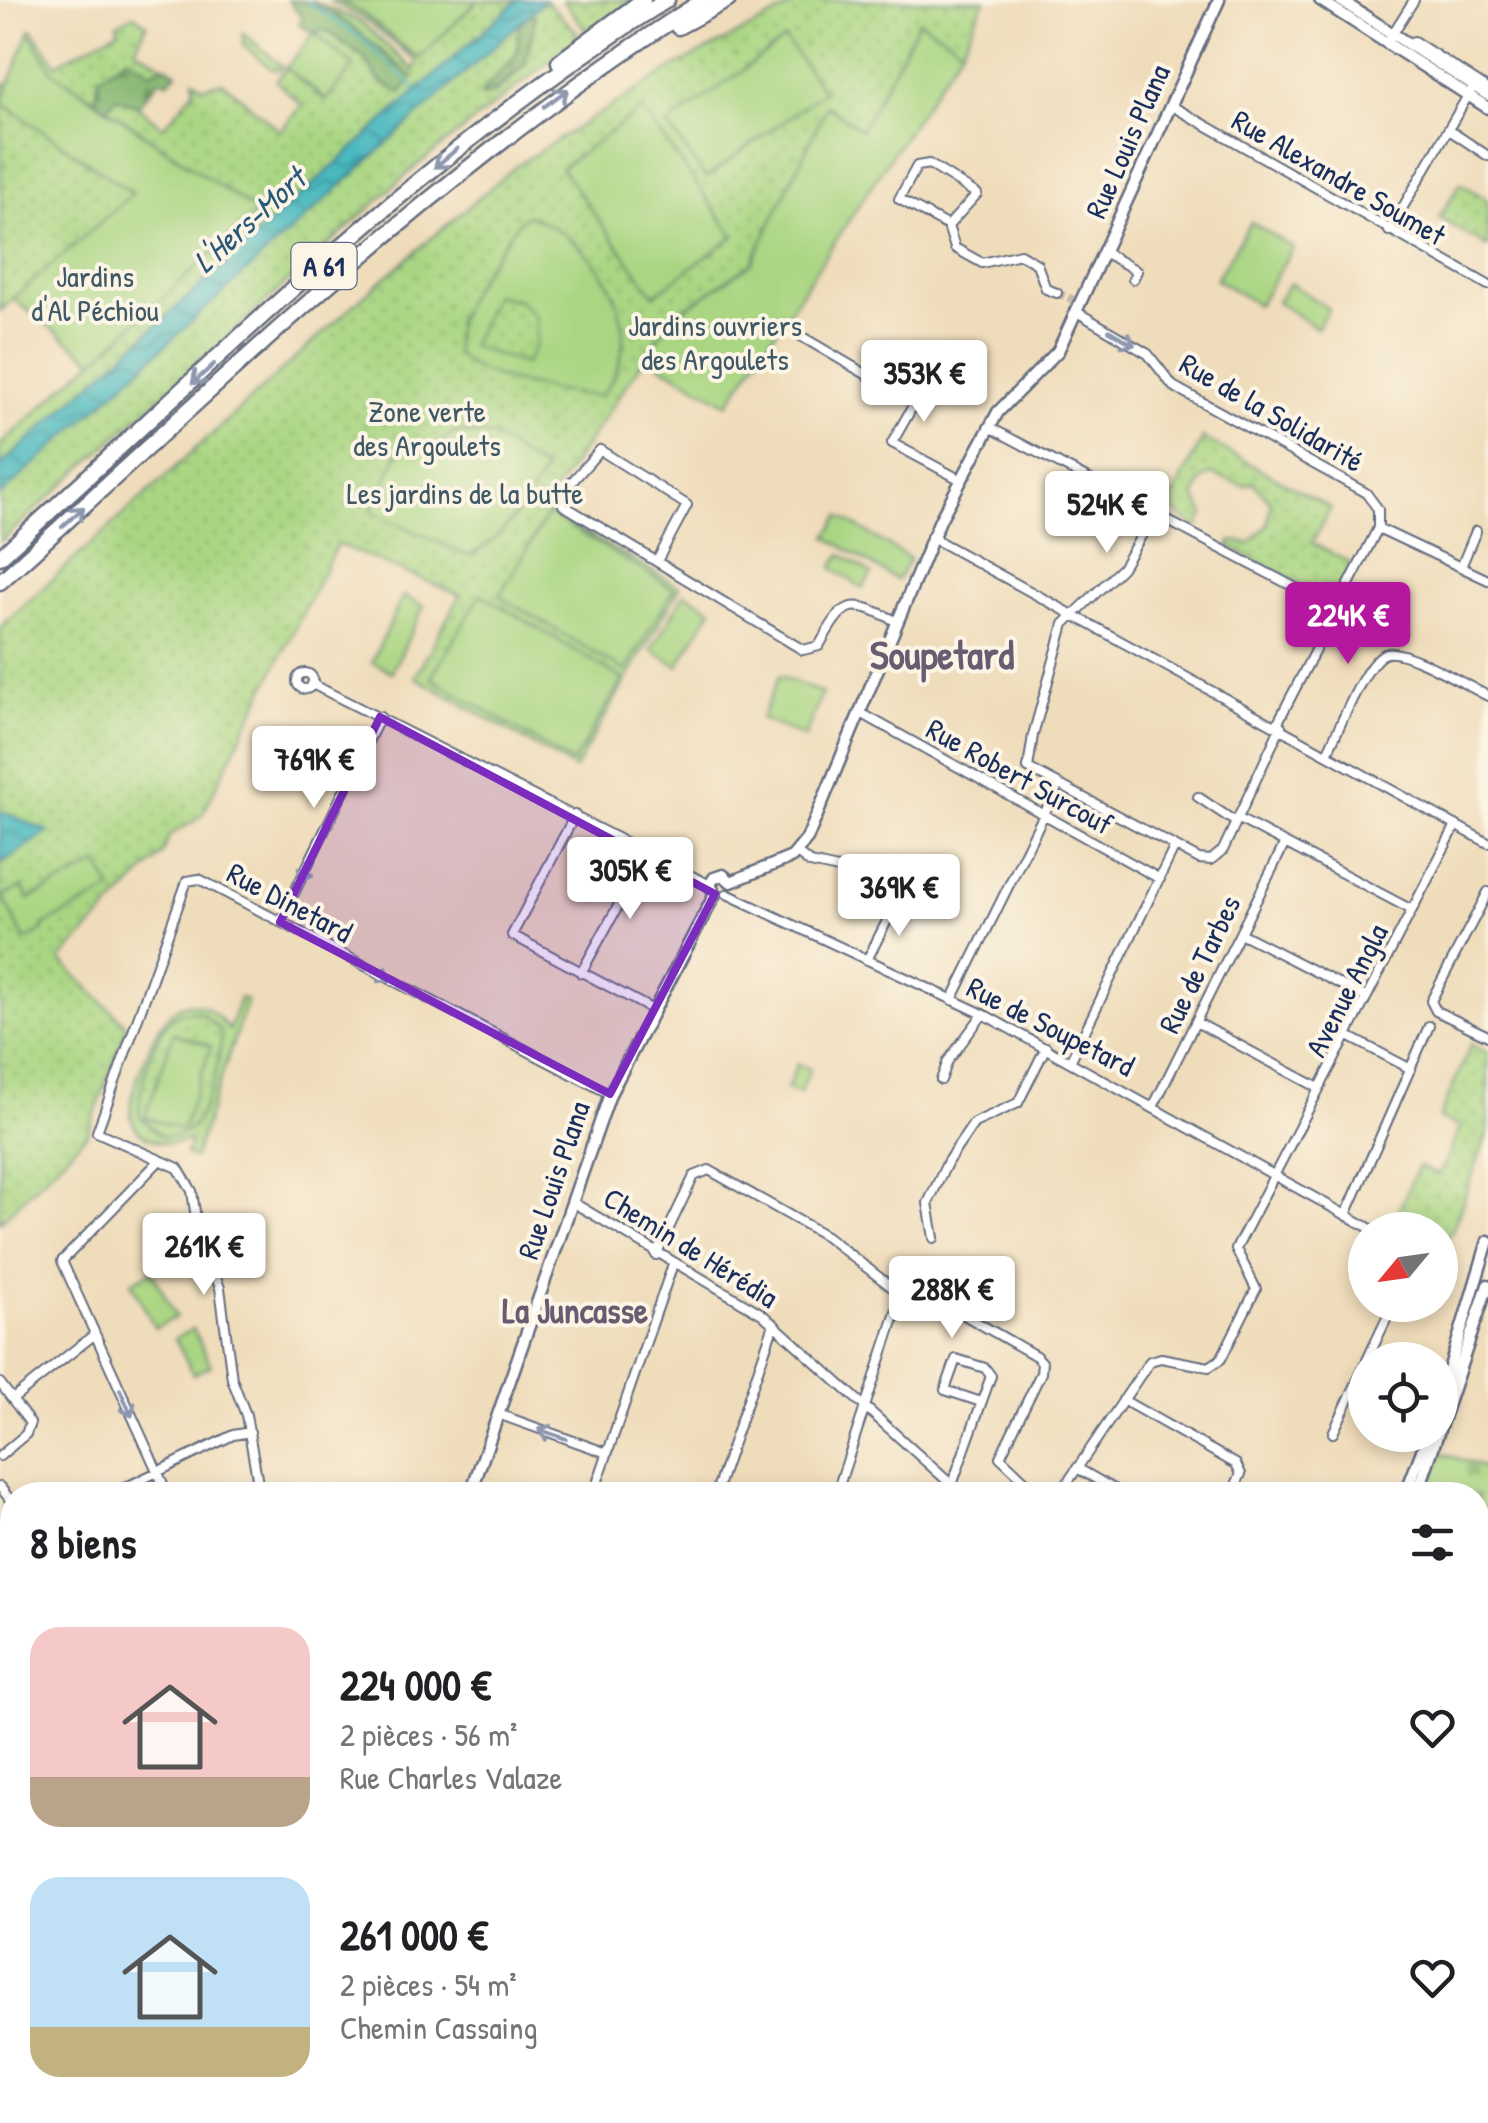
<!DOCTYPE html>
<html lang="fr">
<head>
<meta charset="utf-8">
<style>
	:root { --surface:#fff; --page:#f6f6f6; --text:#202124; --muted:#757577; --accent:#b5179e }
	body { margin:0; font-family:"Patrick Hand",sans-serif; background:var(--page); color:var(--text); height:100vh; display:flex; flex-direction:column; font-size:38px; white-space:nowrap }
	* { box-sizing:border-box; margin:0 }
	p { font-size:32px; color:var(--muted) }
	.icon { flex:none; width:55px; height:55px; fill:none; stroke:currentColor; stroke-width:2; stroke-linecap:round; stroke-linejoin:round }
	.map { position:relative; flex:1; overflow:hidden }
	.sheet { position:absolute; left:0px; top:1482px; width:1490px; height:642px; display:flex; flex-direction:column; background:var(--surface); border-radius:40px 40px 0 0; box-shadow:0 5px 15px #0003 }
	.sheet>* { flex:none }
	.needle { width:65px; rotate:241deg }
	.tools { position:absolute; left:1348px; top:1212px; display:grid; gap:20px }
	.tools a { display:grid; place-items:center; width:110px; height:110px; border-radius:50%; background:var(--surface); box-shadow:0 5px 15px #0003; font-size:50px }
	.price { position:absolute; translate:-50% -85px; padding:0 22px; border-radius:10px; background:#fff; color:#222; font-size:32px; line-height:65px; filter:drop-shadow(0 2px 5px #0008) }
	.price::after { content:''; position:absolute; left:50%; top:60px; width:30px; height:22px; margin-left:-15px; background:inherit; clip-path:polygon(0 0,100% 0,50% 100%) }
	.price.active { background:var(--accent); color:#fff }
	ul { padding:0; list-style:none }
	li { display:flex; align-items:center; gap:30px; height:250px; padding:0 30px }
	li span { display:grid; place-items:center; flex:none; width:280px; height:200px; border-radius:30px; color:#555 }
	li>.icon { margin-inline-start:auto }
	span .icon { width:120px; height:120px; fill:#fffc; stroke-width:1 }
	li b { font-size:42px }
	h2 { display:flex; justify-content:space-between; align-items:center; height:120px; padding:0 30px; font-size:42px }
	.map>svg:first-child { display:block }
	.grass { fill:url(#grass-dots); stroke:#628270; stroke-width:2.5 }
	.forest { fill:url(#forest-firs); stroke:#517368; stroke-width:2.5 }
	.cemetery { fill:url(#cemetery-stones); stroke:#628270; stroke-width:2.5 }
	.garden { fill:#aad683; stroke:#628270; stroke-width:2.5; fill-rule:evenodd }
	.water { fill:url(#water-waves); stroke:#32748e; stroke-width:2.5 }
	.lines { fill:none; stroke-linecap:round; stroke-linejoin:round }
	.stream { stroke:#49b9bf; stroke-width:2.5 }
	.street-tunnel { stroke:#c5b9a8; stroke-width:8; stroke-dasharray:8 4; stroke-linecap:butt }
	.street-casing { stroke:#656c7e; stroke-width:12 }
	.secondary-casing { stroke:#656c7e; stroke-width:15 }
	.highway-casing { stroke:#656c7e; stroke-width:19 }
	.street { stroke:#fff; stroke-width:8 }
	.secondary { stroke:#fff; stroke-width:10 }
	.highway { stroke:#fff; stroke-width:14 }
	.oneway { stroke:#8d97ae }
	.marked { fill:#7b2cbf; fill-opacity:0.2; stroke:#7b2cbf; stroke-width:8; stroke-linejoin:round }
	.labels { text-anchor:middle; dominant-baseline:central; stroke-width:8; stroke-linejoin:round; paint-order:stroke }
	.shield { fill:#fcf5e5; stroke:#5e6a86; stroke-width:2.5 }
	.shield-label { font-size:28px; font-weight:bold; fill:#1b2f5e }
	.street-label { font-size:30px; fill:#1b2f5e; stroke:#fcf5e5 }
	.park-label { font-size:30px; fill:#3f5967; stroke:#fcf5e5 }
	.water-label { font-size:32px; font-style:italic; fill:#29587b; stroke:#fcf5e5 }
	.quarter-label { font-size:35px; font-weight:bold; fill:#695b71; stroke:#fcf5e5 }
	.district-label { font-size:40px; font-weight:bold; fill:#695b71; stroke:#fcf5e5 }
</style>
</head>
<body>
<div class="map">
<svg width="1488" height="2123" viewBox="0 0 1488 2123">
	<defs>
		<pattern id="grass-dots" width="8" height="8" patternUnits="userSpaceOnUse" patternTransform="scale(2.5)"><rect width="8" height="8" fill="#aad683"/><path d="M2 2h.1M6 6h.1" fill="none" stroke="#92b874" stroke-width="1.8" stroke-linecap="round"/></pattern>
		<pattern id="forest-firs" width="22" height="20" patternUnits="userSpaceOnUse" patternTransform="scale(2.5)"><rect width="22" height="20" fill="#87b771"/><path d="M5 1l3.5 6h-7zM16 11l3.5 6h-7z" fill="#6e9560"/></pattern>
		<pattern id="cemetery-stones" width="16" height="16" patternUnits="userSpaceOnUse" patternTransform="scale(2.5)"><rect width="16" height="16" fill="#aad683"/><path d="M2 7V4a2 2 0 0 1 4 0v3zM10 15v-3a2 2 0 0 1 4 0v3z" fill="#92b874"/></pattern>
		<pattern id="water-waves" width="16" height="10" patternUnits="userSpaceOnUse" patternTransform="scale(2.5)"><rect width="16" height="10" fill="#49b9bf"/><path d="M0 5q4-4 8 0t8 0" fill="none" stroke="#3c979e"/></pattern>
	</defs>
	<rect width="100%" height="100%" fill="#fcf5e5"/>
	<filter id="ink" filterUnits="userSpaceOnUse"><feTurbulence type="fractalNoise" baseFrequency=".01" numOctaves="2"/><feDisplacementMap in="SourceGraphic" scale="20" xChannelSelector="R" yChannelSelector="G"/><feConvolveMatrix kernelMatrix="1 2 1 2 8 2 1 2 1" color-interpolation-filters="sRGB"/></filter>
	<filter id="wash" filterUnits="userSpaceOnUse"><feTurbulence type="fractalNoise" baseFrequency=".0048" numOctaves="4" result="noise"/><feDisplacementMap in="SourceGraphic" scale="40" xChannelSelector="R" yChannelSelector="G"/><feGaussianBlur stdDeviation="2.25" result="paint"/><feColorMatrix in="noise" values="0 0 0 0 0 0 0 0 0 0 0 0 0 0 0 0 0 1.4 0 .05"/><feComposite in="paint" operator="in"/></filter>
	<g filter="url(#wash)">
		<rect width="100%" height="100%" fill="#efdcba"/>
		<!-- grass -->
		<path class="grass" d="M310 0 361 22 414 70 417 61 364 19 328 0C366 0 389 40 420 58L478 0H518L0 466V445L257 212 107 108 116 97 138 106 163 127 194 91V80L204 87 223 82 280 131 302 105 276 81 286 68 325 100 354 66 314 33 325 30 364 58 380 82 383 55Z
			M545 0 578 33 573 43 415 167 0 542V496L519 22 518 53 481 94C515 97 529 44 535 18L530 13Z
			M563 0H633L587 32Z
			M805 0H985L962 48 919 21 861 131 827 107 752 263 672 318 543 508 680 587 575 769 415 677 460 595 337 544 201 817 169 836 163 853 60 960 127 1026 88 1133 0 1222V627L367 293 516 166 676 66Z
			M134 15 147 24 135 49 164 65 152 73 99 77 96 100 52 71 29 32 32 29 56 64 119 30 117 24Z
			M243 33 282 66 280 69 273 70 243 45Z
			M2 83 9 85 3 103 133 194 0 311Z
			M1460 183 1488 200V247L1439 218Z
			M1203 438 1331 508 1312 543 1352 564 1335 596 1321 595 1229 546 1232 541 1250 543 1267 525 1271 503 1253 482 1245 486 1211 474 1202 480 1195 496 1204 514 1197 529 1172 509 1174 504 1170 502Z
			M199 1011 221 1030C226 1047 206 1116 191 1128 183 1136 173 1137 161 1136L140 1117C135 1097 154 1034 169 1020 178 1012 188 1010 199 1011Z
			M1471 1044 1488 1053V1132L1453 1229 1440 1249V1230H1389L1419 1166 1439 1175 1460 1127 1439 1118Z"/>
		<!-- forest -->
		<path class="forest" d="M288 0C334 0 377 50 413 77L401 93 380 82 364 58 326 30 314 33 299 25 302 18Z
			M530 13 535 18 525 65 485 97 481 94 517 53 519 22Z
			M127 56 151 72 164 65 177 73 167 82 160 79 138 106 116 97 107 108 96 100 99 77Z"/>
		<!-- cemetery -->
		<path class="cemetery" d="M1442 1453 1488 1469V1876L1478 1873V1495H1426Z"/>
		<!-- garden -->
		<path class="garden" d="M338 0H478L420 58C390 40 371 13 338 0Z
			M919 21 962 48 728 404 645 356 672 318 752 263 827 106 861 130Z
			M29 32 52 71 257 212 94 361 13 299 133 193 2 103Z
			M314 33 354 66 326 100 286 68Z
			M785 39 824 91 706 178 668 125Z
			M642 109 734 236 654 295 561 168Z
			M527 215C597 239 657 327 601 396 569 394 474 380 456 353 446 309 496 256 519 221ZM494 295 519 300 536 317V344L525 364 471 346Z
			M1251 222 1293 248 1258 305 1216 279Z
			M1290 283 1329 309 1316 328 1277 302Z
			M455 432 492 436 545 471C523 503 505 540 468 556L371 511 400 450H408L412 443 431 449Z
			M548 514 674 589 625 671 499 596Z
			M840 516 910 559 897 580 827 537Z
			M841 554 872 574 863 588 832 568Z
			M685 593 712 609 678 666 651 650Z
			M481 594 623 679 573 763 431 678Z
			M403 596 424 606 392 672 372 662Z
			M779 676 822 693 805 737 761 719Z
			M99 864 112 890 42 926 44 930 25 940 3 896 22 887 29 899Z
			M240 998 247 1001 194 1158 186 1155 190 1140C162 1149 127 1139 131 1103 132 1088 140 1072 145 1058 161 1013 190 977 229 1030ZM199 1011 220 1030C226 1047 206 1115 191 1128 183 1136 173 1137 161 1136L140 1117C135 1097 154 1034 169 1020 178 1012 188 1010 199 1011Z
			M174 1033 211 1046 182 1130 145 1117Z
			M797 1064 810 1069 800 1094 787 1089Z
			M152 1271 176 1317 155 1328 131 1282Z
			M193 1329 211 1366 193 1374 175 1338Z"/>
		<!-- water -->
		<path class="water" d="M518 0H545L0 496V466Z
			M3 812 49 832 0 864V815Z"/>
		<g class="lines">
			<!-- stream -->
			<path class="stream" d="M305 0 361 38 416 89"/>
		</g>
	</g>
	<g filter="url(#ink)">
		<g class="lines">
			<!-- street-tunnel -->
			<path class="street-tunnel" d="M1057 293 1074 300"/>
			<!-- street casing -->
			<g class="street-casing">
				<path id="street" d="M1390 38 1414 0
					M1407 44 1414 41 1488 89
					M1170 105 1488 285
					M1449 130 1488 156
					M948 226 977 194 929 164 917 166 899 199 948 226 955 248 982 263 1020 254 1037 264 1046 289 1057 293
					M1389 231 1470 92
					M1104 252 1137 271 1133 279
					M1077 312 1148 354 1173 386 1366 493 1378 509V528L1277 724
					M799 335 915 403
					M935 367 892 443 961 480
					M989 427 1336 609
					M1155 513 1122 568 1064 624 1033 735 1028 768 1199 859 1211 860 1223 850 1281 726
					M1378 528 1488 580
					M931 537 1488 843
					M657 561 687 505 600 450 563 492V505L803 650 819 646C844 601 849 597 896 621
					M1461 567 1476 531
					M297 681a8 8 0 1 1 16 0a8 8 0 1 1-16 0Z
					M312 684 710 885
					M859 712 1160 879
					M1327 753C1338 733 1366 657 1387 653 1407 649 1467 686 1488 696
					M1198 797 1234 821 1239 819 1412 910
					M575 815 512 935 653 1010
					M797 853 810 863 838 869 912 907
					M1488 892 1431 1001 1436 1011 1488 1036
					M727 894 983 1014 1373 1230
					M280 922 380 717
					M1240 933 1365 997
					M867 960 897 901
					M581 973 647 854
					M952 1000 1058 786
					M1196 1022 1317 1087
					M1346 1035 1411 1069
					M1071 1060 1175 846
					M941 1080 948 1061 983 1014
					M1154 1105 1285 843
					M160 1160 62 1261 168 1495
					M572 1202 762 1314 963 1495
					M1346 1215 1429 1026
					M934 1238 928 1203 948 1161 974 1123 1018 1103 1046 1047
					M656 1255 694 1176 709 1170 826 1236 893 1288 922 1291 1036 1356 1042 1362 1041 1373 1000 1457 1040 1495
					M1367 1360 1393 1305
					M0 1383 30 1423 26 1434 0 1456
					M14 1398 95 1334
					M1123 1400 1236 1464 1241 1474 1231 1495
					M498 1414 607 1453
					M1333 1433 1365 1365
					M1077 1468 1124 1495
					M952 1485 991 1376 985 1368 956 1359 945 1390 981 1402
					M0 1487 12 1502
					M110 1495 233 1435 250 1432
					M260 1495 246 1415 232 1379 220 1288 197 1226 192 1191 178 1168 97 1132 187 881 199 879 610 1094
					M593 1495 673 1264
					M715 1495 774 1324
					M836 1495 903 1291
					M1059 1495 1150 1361 1161 1358 1209 1367 1221 1359 1256 1289 1236 1249 1456 825
					M0 1548 12 1542
					M0 1602 12 1618
					M0 1770 12 1767
					M1478 1881 1488 1884
					M0 1953 12 1957
					M1478 2036 1488 2005
					M0 2064 12 2069
					M1478 2093 1488 2094
					M130 2112 152 2123
					M279 2112 297 2123
					M418 2112 416 2118 429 2123
					M604 2112 628 2123
					M747 2112 772 2123
					M1386 2112 1387 2123
					M507 2123 511 2112
					M592 2123 596 2112
					M721 2123 725 2112
					M1033 2123 1038 2112
					M1280 2123 1288 2112
					M1441 2123 1445 2112"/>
			</g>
			<!-- secondary casing -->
			<g class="secondary-casing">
				<path id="secondary" d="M1320 0 1488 108
					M1340 0 1488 95
					M731 882 792 857 807 839 940 520 998 412 1058 351 1219 0
					M715 894 710 885 714 878 723 875 731 882
					M1440 1400 1488 1241
					M470 1495 610 1094 715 894
					M1405 1495 1428 1435
					M1417 1495 1488 1285
					M251 2123 253 2112
					M1083 2123 1092 2112
					M1096 2123 1103 2112"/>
			</g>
			<!-- highway casing -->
			<g class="highway-casing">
				<path id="highway" d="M678 27 728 0
					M559 62 643 0
					M0 557C214 364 421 153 667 0
					M0 582C226 378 445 162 704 0"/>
			</g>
			<!-- street -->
			<use href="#street" class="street"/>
			<!-- secondary -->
			<use href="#secondary" class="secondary"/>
			<!-- highway -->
			<use href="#highway" class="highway"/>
		</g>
		<!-- one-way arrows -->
		<defs><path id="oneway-shaft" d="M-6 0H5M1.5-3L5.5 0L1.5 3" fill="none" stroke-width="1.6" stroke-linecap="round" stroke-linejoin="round" transform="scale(2.5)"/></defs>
		<g class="oneway">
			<use href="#oneway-shaft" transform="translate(556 98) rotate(-36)"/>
			<use href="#oneway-shaft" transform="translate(446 158) rotate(140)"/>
			<use href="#oneway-shaft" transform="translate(1122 338) rotate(30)"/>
			<use href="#oneway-shaft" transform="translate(203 374) rotate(138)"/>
			<use href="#oneway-shaft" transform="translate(73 517) rotate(-42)"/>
			<use href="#oneway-shaft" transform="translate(307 868) rotate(116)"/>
			<use href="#oneway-shaft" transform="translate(379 973) rotate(28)"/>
			<use href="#oneway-shaft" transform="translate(126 1403) rotate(66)"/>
			<use href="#oneway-shaft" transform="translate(552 1434) rotate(-161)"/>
		</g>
	</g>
	<!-- marked area -->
	<path class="marked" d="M380 717 715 894 610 1094 280 922Z"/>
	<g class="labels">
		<!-- shield labels -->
		<rect class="shield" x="291.5" y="243" width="65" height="46" rx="8"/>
		<g class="shield-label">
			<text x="324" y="266">A 61</text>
		</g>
		<!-- street labels -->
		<g class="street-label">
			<text transform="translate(1127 141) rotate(-66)">Rue Louis Plana</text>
			<text transform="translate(1339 177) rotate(30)">Rue Alexandre Soumet</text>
			<text transform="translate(1272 412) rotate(30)">Rue de la Solidarité</text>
			<text transform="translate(1020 776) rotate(29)">Rue Robert Surcouf</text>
			<text transform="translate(290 902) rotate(28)">Rue Dinetard</text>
			<text transform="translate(1199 964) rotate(-64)">Rue de Tarbes</text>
			<text transform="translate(1346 990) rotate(-63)">Avenue Angla</text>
			<text transform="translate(1051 1026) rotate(27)">Rue de Soupetard</text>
			<text transform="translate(553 1180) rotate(-71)">Rue Louis Plana</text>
			<text transform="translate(691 1247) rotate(32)">Chemin de Hérédia</text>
		</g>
		<!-- park labels -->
		<g class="park-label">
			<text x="95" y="276">Jardins<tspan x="95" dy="34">d'Al Péchiou</tspan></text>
			<text x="715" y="325">Jardins ouvriers<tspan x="715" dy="34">des Argoulets</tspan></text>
			<text x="427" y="411">Zone verte<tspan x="427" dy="34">des Argoulets</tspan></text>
			<text x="465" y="493">Les jardins de la butte</text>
		</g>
		<!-- water labels -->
		<g class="water-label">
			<text transform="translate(249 220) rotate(-42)">L'Hers-Mort</text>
		</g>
		<!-- quarter labels -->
		<g class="quarter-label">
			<text x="575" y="1310">La Juncasse</text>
		</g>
		<!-- district labels -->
		<g class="district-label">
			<text x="942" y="654">Soupetard</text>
		</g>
	</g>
</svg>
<div class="tools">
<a><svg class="needle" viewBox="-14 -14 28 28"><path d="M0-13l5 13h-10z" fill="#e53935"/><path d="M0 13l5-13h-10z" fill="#757577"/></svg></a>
<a><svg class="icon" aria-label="locate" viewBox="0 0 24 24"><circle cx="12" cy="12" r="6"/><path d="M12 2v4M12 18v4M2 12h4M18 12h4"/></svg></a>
</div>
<b class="price" style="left:924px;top:425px">353K €</b>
<b class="price" style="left:1107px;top:556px">524K €</b>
<b class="price active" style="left:1348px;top:667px">224K €</b>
<b class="price" style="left:314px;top:811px">769K €</b>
<b class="price" style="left:630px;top:922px">305K €</b>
<b class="price" style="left:899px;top:939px">369K €</b>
<b class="price" style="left:204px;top:1298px">261K €</b>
<b class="price" style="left:952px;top:1341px">288K €</b>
<section class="sheet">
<h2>8 biens<svg class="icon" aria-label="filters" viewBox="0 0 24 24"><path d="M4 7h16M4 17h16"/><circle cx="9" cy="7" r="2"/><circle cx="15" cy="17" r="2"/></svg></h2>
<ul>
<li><span style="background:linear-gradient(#f6c9c9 75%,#b9a48a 0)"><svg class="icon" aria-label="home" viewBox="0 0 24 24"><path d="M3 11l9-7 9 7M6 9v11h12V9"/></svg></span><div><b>224 000 €</b><p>2 pièces · 56 m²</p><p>Rue Charles Valaze</p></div><svg class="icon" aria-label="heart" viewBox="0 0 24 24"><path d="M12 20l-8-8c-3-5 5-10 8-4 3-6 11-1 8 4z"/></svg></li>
<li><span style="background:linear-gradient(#bfe0f5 75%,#c2b280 0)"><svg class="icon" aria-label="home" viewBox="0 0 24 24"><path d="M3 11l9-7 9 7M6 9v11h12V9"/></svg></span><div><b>261 000 €</b><p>2 pièces · 54 m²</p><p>Chemin Cassaing</p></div><svg class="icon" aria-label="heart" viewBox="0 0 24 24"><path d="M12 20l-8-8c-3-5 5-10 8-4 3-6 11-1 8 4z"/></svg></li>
</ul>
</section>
</div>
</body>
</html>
